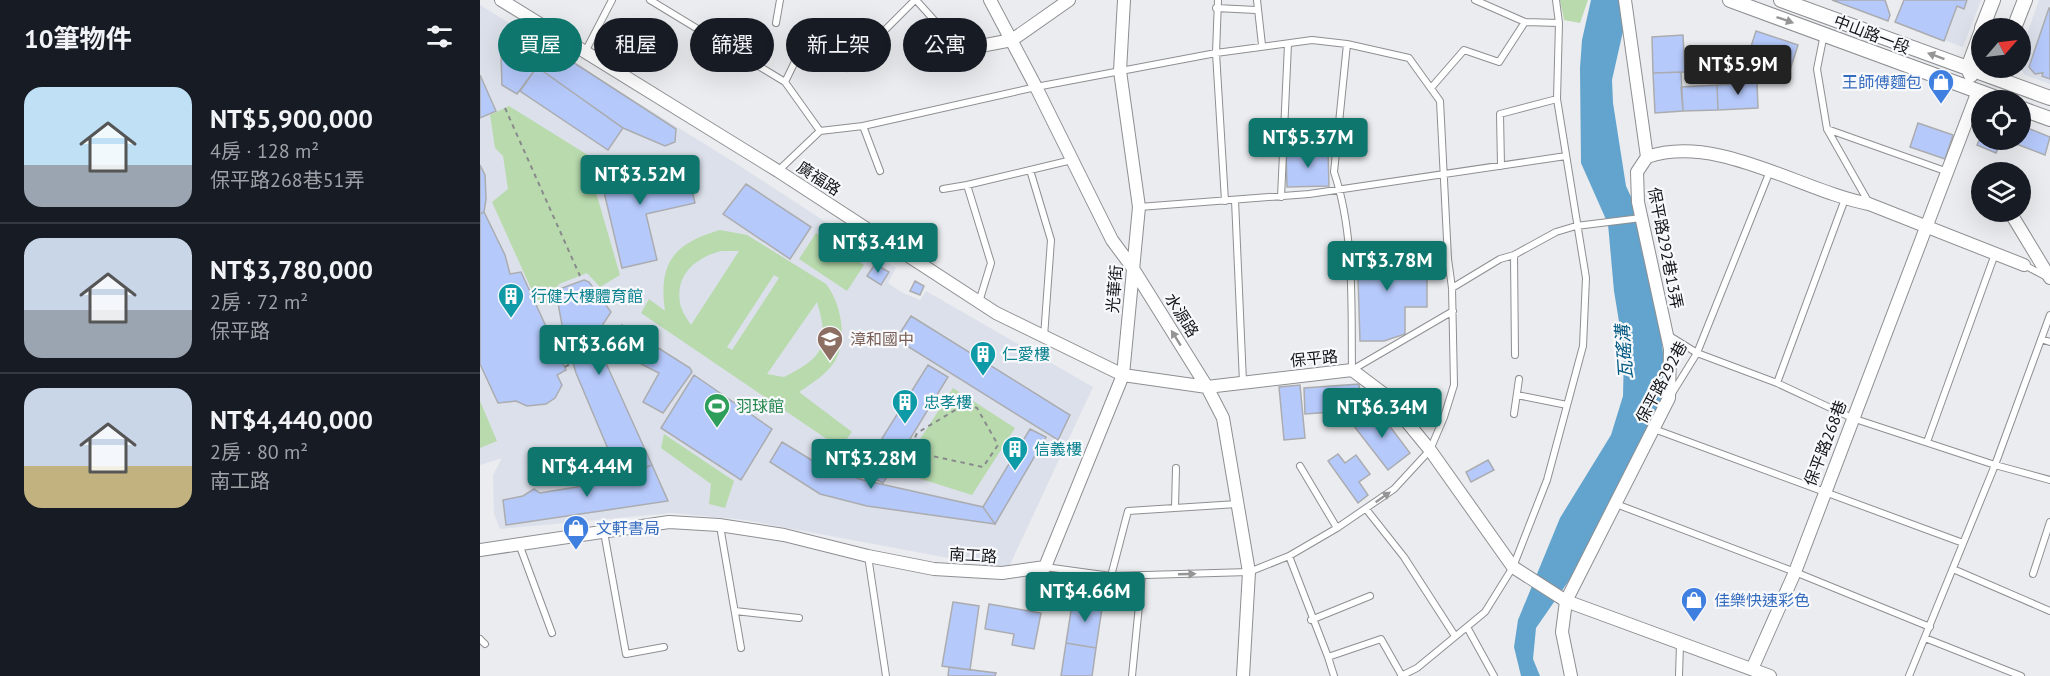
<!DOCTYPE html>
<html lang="zh-TW">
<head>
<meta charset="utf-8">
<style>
	:root { --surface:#171b24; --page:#242831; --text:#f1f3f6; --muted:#9ea1a6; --line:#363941; --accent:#0f766e }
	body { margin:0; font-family:"PT Sans","Noto Sans TC",sans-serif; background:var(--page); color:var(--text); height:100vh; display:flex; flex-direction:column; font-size:22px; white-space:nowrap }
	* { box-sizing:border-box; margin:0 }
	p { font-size:20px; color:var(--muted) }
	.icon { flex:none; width:33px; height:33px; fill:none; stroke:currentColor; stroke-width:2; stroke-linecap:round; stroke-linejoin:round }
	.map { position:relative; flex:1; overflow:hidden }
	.drawer { display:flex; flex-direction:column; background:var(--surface); width:480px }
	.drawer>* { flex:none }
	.guide { position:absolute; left:18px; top:18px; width:570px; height:54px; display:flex; gap:12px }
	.needle { width:39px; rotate:62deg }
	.tools { position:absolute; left:1491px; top:18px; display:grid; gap:12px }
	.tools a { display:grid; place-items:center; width:60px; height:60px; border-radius:50%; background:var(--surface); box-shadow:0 6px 24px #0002; font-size:30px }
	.price { position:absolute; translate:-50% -51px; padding:0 14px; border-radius:6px; background:var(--accent); color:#fff; font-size:20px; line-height:39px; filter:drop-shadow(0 2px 3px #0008) }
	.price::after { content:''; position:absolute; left:50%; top:36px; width:18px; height:14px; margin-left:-9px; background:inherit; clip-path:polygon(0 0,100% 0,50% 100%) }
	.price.on { background:#222; color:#fff }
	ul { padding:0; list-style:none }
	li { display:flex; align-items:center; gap:18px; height:150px; padding:0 24px }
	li+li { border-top:2px solid var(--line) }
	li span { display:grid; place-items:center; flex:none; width:168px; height:120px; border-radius:18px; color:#555 }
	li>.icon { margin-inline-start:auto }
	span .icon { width:72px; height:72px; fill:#fffc; stroke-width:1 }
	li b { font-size:26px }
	h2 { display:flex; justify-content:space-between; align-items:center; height:72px; padding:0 24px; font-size:26px }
	.tag { padding:0 21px; border-radius:27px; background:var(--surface); box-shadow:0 6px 24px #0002; font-size:21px; line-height:54px }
	.tag.on { background:var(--accent); color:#fff }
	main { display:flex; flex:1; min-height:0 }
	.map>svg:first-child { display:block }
	.built { fill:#dce0ea }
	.green { fill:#b8daad; fill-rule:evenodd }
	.water { fill:#62a4ce }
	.building { fill:#b5c9fb; stroke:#abacaf; stroke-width:1.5 }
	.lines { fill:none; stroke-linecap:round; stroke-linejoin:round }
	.service-casing { stroke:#8e8f92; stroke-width:8 }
	.minor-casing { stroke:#8e8f92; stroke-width:14 }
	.tertiary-casing { stroke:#8e8f92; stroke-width:16 }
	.path { stroke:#898a8c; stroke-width:2; stroke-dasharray:4.5 4.5; stroke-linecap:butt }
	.service { stroke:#fff; stroke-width:6 }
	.minor { stroke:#fff; stroke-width:12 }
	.tertiary { stroke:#fff; stroke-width:14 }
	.oneway { fill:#959596 }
	.labels { text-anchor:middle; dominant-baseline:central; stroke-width:4.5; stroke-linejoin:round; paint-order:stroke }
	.street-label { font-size:16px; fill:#131415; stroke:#f8f9fc }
	.shop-label { font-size:16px; fill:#366cbe; stroke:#f8f9fc; text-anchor:start }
	.culture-label { font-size:16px; fill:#0d838f; stroke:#f8f9fc; text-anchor:start }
	.education-label { font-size:16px; fill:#785e54; stroke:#f8f9fc; text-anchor:start }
	.leisure-label { font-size:16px; fill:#27864d; stroke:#f8f9fc; text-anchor:start }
	.water-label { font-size:18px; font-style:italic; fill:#035a83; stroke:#f8f9fc }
</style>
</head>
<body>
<main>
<section class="drawer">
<h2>10筆物件<svg class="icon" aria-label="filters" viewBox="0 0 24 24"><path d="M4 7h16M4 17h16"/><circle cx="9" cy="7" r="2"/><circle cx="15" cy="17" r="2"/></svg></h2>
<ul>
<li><span style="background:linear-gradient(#bfe0f5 65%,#9aa5b1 0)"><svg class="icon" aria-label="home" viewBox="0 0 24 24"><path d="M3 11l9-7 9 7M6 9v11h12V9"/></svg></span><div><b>NT$5,900,000</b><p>4房 · 128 m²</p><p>保平路268巷51弄</p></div></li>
<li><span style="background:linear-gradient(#c9d6e8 60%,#9aa5b1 0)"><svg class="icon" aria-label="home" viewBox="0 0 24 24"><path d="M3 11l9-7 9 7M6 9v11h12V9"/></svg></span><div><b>NT$3,780,000</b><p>2房 · 72 m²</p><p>保平路</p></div></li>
<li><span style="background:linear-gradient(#c9d6e8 65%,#c2b280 0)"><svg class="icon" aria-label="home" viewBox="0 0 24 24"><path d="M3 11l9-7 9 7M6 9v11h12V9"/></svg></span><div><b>NT$4,440,000</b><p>2房 · 80 m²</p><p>南工路</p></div></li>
</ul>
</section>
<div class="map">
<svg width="1570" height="676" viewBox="0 0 1570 676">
	<rect width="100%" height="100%" fill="#ebecef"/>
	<!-- built -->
	<path class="built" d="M1424 0H1501L1483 47 1415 22Z
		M1559 0H1570V84L1545 75 1540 68 1541 51Z
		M0 5 257 164 416 268 408 283 421 292 440 300 446 291 613 387 528 569 265 520 192 513 20 529 14 514 13 475 22 458 0 465Z"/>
	<!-- green -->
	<path class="green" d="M1080 0H1108L1100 23 1084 20Z
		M29 106 111 157 113 182 140 275 120 287 107 273 79 284 71 300 59 306 12 202 28 189 23 156 15 148 10 115Z
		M240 230 267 235 346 284C361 303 368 339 355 361 347 374 331 384 319 392L372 432 360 448 161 313 169 299 185 311C178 263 194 243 240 230ZM241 251H259L211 325C207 319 201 310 200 303 195 274 217 257 241 251ZM294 275 299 278 252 350 247 347ZM337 302C350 346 344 357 304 377L287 374Z
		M336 233 384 265 367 291 319 259Z
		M473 388 535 428 492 495 419 472Z
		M0 401 17 441 0 448Z
		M184 434 254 481 245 508 229 504 231 484 181 448Z"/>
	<!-- water -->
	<path class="water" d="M1111 0H1150L1132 80 1133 103 1146 186 1158 212 1181 335 1186 381 1178 414 1090 579 1056 628 1053 659 1060 676H1041L1034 647 1038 620 1080 518 1131 435 1143 396 1144 352 1134 291 1128 224 1101 163 1100 68 1102 40Z"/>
	<!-- building -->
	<path class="building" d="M1352 0H1405L1410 15 1408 21Z
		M1424 0H1487L1484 9 1477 6 1464 41 1415 22Z
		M1569 8H1570V79L1562 76 1563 73 1555 74 1549 67Z
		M1276 31 1318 45 1309 73 1267 59Z
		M1203 35 1205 72 1173 73 1172 37Z
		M44 36 56 38 196 129 195 142 185 146 143 128 57 67 37 94 22 85 21 55 34 40Z
		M57 67 143 128 128 150 40 91Z
		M1201 72 1203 111 1175 113 1173 73Z
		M0 75 16 111 0 118Z
		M1277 83 1278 108 1238 110 1237 85Z
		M1237 85 1238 110 1203 111 1201 87Z
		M1438 123 1473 135 1465 159 1430 147Z
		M1540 125 1570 137 1565 155 1526 140H1540Z
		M1502 133V140H1522L1516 153 1497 145Z
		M848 150 849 186 807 187 806 151Z
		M175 158 178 173 191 170 194 181 209 178 215 203 166 214 177 260 142 268 120 175 127 173 131 168Z
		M0 165 5 175 6 199 4 212 0 214Z
		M266 184 331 227 310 259 243 214Z
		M4 212 25 255 30 274 41 272 86 370 77 375 82 385 75 398 66 404 47 406 36 401 18 403 0 364V214Z
		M877 247H925V271H947V307H925V334L904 341H880Z
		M395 264 409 272 401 285 387 276Z
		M104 280 109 282 131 312 122 326 111 330 172 465 144 475H139L96 373 82 325 78 303 82 288Z
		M435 281 444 286 440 295 430 291Z
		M431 316 590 415 578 440 416 339Z
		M142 325 210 368 212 372 183 413 163 402 179 373 136 351 140 344 135 341 141 333 139 329Z
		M448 365 468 377 403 483 381 472Z
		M214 375 292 429 261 480 181 428Z
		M879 384 881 410 825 414 824 388Z
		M820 385 825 438 804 440 799 387Z
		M896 408 930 453 908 470 874 426Z
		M550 429 566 437 515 524 503 507Z
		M302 442 343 467 383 480 503 507 515 524 387 506 340 494 290 462Z
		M858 454 865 463 876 455 890 474 879 482 888 495 878 503 848 461Z
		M1008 460 1014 470 991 482 986 472Z
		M172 465 188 501 26 525 23 500 43 496 54 489 60 493 121 483Z
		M583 574 632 581 628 603 580 596Z
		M593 598 623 602 616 648 586 643Z
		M473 602 499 606 490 670 462 666Z
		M509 604 561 613 554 649 532 645 534 634 505 629Z
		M586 643 616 648 612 676H581Z
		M469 667 516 673 515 676H468Z"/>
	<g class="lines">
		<!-- service casing -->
		<g class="service-casing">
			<path id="service" d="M170 0 305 82 340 131
				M436 0 472 40
				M738 0 736 53 745 201
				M777 0 782 45
				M995 0 1045 22 1079 23
				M736 8 776 10
				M296 23 300 0
				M1344 34 1337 69 1347 129 1389 203
				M867 44 854 172C875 234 871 305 872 370L973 311
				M105 52 132 0
				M367 68 435 0
				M305 82 329 33
				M951 88 984 50 1019 62 1045 22
				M383 126 400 171
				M1347 129 1468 172
				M1021 166 1020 114 1077 99
				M299 170 340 131 383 126 556 87 736 53 832 40 867 44 929 58 960 101 968 259 972 288 974 385 964 417 950 450 914 489 857 528 809 556 769 572 631 576 565 567
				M550 170 571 240 564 337
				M463 189 487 185
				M801 197 808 44
				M755 200 763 382
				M659 207 829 194 1086 156
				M1034 255 1035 355
				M1544 265 1567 277
				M972 288 1020 259 1034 255 1076 232 1096 226 1161 218
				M499 302 511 263 487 185 592 160
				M1188 335 1217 353 1297 383 1372 418 1515 465 1570 480
				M1561 339 1570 342
				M1297 383 1365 199
				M1037 395 1087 405
				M1191 395 1217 353 1290 171
				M1034 414 1039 379
				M1174 429 1483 543
				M1447 442 1515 254
				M820 466 857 528
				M1136 504 1315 572 1450 627
				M695 508 696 468
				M886 509 924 557 975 636
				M240 526 261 648
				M124 532 146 654 184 647
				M39 544 72 633
				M388 556 406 676
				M809 556 848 657 901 639 922 676
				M1473 569 1570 611
				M1553 574 1570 522
				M631 576 648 511 757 504
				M255 611 319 618
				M831 620 890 596
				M987 627 1014 676
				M1445 638 1541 676
				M0 639 5 644
				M848 657 854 676
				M652 676 662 575
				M921 676 937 668 1005 612 1033 567 1067 480 1103 346 1106 278 1077 99 1079 23 1076 0
				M1199 676 1200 644
				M1429 676 1515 465 1570 315"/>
		</g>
		<!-- minor casing -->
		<g class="minor-casing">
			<path id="minor" d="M21 0 298 171 516 313 643 375 727 387 872 370 904 394 950 450 1033 567 1086 601 1290 676
				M510 0 556 87 632 240 652 267 727 387 743 418 769 572 763 676
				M490 48 532 40 589 0
				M1167 157C1237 133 1321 191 1389 204L1544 265
				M1530 212 1570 278
				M0 550 189 522 239 525 304 535 388 556 454 569 522 573 565 567 643 375 659 207 640 71 644 0
				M1272 669 1315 572 1498 91
				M1091 676 1082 632 1086 601 1189 398 1190 349 1158 202 1157 172 1167 157 1145 0"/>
		</g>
		<!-- tertiary casing -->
		<g class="tertiary-casing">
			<path id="tertiary" d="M1250 0 1522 100
				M1301 0 1570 98
				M1502 28 1513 0
				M1534 28 1545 0
				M1491 75 1488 68 1502 30
				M1540 108 1570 119"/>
		</g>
		<!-- path -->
		<path class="path" d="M25 108 100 276
			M85 367 93 362
			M487 403 497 408 518 445 503 467 429 451 437 433Z"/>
		<!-- service -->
		<use href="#service" class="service"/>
		<!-- minor -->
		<use href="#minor" class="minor"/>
		<!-- tertiary -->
		<use href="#tertiary" class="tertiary"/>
	</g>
	<!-- one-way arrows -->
	<defs><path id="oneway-solid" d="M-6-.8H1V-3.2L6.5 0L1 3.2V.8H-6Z" transform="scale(1.5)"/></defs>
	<g class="oneway">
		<use href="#oneway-solid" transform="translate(1305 20) rotate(19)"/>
		<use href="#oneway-solid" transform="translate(1456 56) rotate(-160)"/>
		<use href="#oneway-solid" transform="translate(696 338) rotate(-122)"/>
		<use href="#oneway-solid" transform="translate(903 497) rotate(-35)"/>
		<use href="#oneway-solid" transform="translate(707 574) rotate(-2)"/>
	</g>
	<!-- icons -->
	<defs>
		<g id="shop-pin" transform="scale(1.35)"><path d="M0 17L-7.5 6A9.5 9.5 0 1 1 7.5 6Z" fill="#3f7fe0" stroke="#f8f9fc"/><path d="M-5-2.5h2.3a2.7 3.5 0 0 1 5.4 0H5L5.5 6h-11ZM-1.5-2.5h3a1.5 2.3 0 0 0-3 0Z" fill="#fff"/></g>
		<g id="building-pin" transform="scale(1.35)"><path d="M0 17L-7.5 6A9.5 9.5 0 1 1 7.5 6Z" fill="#0f9aa8" stroke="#f8f9fc"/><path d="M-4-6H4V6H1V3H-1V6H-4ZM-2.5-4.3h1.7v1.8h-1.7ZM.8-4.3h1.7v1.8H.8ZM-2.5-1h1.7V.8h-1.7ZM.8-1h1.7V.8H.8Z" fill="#fff"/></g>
		<g id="school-pin" transform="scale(1.35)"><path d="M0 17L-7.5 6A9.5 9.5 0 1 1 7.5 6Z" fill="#8d6e63" stroke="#f8f9fc"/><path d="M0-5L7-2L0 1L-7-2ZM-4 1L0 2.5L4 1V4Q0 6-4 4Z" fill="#fff"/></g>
		<g id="stadium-pin" transform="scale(1.35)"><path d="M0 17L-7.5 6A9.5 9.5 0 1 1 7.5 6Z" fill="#2e9e5b" stroke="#f8f9fc"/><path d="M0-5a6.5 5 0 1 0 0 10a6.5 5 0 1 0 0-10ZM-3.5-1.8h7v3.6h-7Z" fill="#fff"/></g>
	</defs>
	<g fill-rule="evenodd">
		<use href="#shop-pin" x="1461" y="82"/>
		<use href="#building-pin" x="31" y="296"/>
		<use href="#school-pin" x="350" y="339"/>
		<use href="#building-pin" x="503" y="354"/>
		<use href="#building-pin" x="425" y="402"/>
		<use href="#stadium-pin" x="237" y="406"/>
		<use href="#building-pin" x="535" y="449"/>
		<use href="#shop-pin" x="96" y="528"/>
		<use href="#shop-pin" x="1214" y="600"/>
	</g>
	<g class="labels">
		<!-- street labels -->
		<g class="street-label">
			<text transform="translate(1392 34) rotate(21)">中山路一段</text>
			<text transform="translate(339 178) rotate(33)">廣福路</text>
			<text transform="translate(1186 248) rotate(79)">保平路292巷13弄</text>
			<text transform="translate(634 289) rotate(-85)">光華街</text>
			<text transform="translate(702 315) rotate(58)">水源路</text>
			<text transform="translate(834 358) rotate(-6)">保平路</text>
			<text transform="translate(1181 382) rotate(-62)">保平路292巷</text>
			<text transform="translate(1345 443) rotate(-69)">保平路268巷</text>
			<text transform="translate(493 555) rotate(3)">南工路</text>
		</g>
		<!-- shop labels -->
		<g class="shop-label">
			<text x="1442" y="82" text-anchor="end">王師傅麵包</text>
			<text x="116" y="528">文軒書局</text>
			<text x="1234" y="600">佳樂快速彩色</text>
		</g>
		<!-- culture labels -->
		<g class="culture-label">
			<text x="51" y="296">行健大樓體育館</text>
			<text x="522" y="354">仁愛樓</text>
			<text x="444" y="402">忠孝樓</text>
			<text x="554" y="449">信義樓</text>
		</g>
		<!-- education labels -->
		<g class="education-label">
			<text x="370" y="339">漳和國中</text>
		</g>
		<!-- leisure labels -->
		<g class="leisure-label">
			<text x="256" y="406">羽球館</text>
		</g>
		<!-- water labels -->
		<g class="water-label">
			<text transform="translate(1144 352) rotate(-94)">瓦磘溝</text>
		</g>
	</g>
</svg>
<div class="tools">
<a><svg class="needle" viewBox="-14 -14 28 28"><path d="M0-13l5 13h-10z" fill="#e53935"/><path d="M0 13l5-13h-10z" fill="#9ea1a6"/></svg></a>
<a><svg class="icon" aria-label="locate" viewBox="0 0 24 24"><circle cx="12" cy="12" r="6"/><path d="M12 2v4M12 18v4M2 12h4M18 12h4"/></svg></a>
<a><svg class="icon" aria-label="layers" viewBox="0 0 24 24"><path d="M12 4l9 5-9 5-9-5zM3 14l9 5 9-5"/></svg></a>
</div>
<b class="price on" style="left:1258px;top:96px">NT$5.9M</b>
<b class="price" style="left:828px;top:169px">NT$5.37M</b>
<b class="price" style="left:160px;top:206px">NT$3.52M</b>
<b class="price" style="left:398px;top:274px">NT$3.41M</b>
<b class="price" style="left:907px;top:292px">NT$3.78M</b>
<b class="price" style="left:119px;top:376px">NT$3.66M</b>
<b class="price" style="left:902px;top:439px">NT$6.34M</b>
<b class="price" style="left:391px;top:490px">NT$3.28M</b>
<b class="price" style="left:107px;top:498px">NT$4.44M</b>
<b class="price" style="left:605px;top:623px">NT$4.66M</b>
<div class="guide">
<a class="tag on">買屋</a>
<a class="tag">租屋</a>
<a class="tag">篩選</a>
<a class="tag">新上架</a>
<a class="tag">公寓</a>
</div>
</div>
</main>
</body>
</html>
